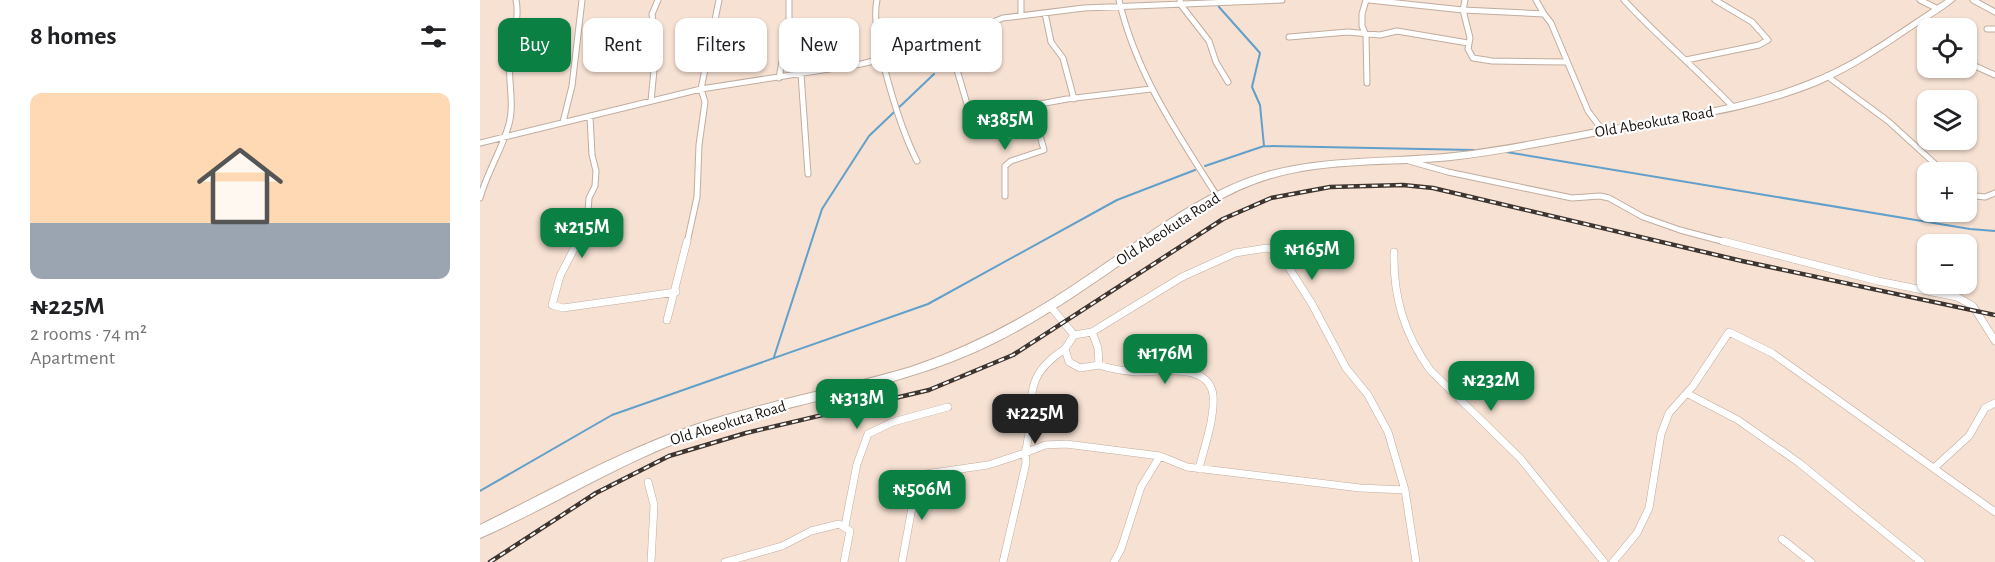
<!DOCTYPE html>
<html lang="en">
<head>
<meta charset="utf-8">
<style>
	:root { --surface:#fff; --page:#f2f2f2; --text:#202124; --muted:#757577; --line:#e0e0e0; --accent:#0b8043 }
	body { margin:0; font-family:"Alegreya Sans",sans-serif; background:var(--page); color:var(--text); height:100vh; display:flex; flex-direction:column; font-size:22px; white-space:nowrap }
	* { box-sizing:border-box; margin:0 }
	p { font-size:20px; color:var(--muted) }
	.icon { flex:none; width:33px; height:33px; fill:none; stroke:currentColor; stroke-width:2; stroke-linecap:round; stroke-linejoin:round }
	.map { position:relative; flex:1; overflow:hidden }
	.panel { display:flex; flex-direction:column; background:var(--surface); width:480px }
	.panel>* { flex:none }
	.guide { position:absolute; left:18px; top:18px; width:570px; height:54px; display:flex; gap:12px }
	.buttons { position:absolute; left:1437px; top:18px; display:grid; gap:12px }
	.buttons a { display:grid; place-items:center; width:60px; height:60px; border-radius:12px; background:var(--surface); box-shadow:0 2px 4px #0004; font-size:30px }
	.price { position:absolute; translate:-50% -51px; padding:0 14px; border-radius:12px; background:var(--accent); color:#fff; font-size:20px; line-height:39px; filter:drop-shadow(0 2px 3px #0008) }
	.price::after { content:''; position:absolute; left:50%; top:36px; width:18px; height:14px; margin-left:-9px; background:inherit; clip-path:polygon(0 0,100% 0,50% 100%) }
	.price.current { background:#222; color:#fff }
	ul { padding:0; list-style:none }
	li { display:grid; align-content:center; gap:12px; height:318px; padding:0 30px }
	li+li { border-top:2px solid var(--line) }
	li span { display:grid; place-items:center; height:186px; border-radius:12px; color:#555 }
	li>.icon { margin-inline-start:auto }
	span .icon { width:108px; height:108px; fill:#fffc; stroke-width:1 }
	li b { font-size:26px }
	h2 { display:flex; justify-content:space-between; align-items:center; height:72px; padding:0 30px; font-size:26px }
	.pill { padding:0 21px; border-radius:12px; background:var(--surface); box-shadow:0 2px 4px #0004; font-size:21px; line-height:54px }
	.pill.current { background:var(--accent); color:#fff }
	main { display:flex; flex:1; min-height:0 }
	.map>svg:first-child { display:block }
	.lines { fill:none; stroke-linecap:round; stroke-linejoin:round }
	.stream { stroke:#61a0ca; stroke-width:2 }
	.minor-far1-casing { stroke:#c1ad9f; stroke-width:7 }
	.minor-casing { stroke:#c1ad9f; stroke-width:8 }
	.trunk-casing { stroke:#c1ad9f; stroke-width:2 }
	.minor-far1 { stroke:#fff; stroke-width:5 }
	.minor { stroke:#fff; stroke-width:7 }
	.trunk { fill:#fff; fill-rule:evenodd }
	.rail-casing { stroke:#3f352f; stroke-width:4.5 }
	.rail { stroke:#fff; stroke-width:2; stroke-dasharray:6; stroke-linecap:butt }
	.labels { text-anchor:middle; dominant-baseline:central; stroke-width:4.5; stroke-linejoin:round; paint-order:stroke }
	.street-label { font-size:16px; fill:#1b130f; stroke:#fff }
</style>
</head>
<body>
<main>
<section class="panel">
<h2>8 homes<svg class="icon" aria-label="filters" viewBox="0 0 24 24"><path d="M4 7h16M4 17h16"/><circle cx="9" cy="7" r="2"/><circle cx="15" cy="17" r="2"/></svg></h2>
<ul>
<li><span style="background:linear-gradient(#ffd9b3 70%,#9aa5b1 0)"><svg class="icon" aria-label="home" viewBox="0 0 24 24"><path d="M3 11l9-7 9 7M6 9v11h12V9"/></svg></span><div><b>₦225M</b><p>2 rooms · 74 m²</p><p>Apartment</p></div></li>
</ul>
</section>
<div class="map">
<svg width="1515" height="562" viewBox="0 0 1515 562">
	<rect width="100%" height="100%" fill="#f6e1d3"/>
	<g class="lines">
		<!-- stream -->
		<path class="stream" d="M737 0 739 7 780 53 772 87 780 105 784 146
			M1026 152 1490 229 1515 231
			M725 166 784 146 994 150
			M294 357 342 209 389 136 454 74
			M0 491 132 415 448 304 637 200 715 170"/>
		<!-- minor-far1 casing -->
		<g class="minor-far1-casing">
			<path id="minor-far1" d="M397 0C389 33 421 130 437 161
				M541 0V15
				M639 0C656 74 697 133 737 196
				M700 0 701 5 729 41 736 62 748 82
				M886 0 882 14V26L886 35 887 83
				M889 0 983 10 1064 14 1071 23 1108 111 1123 131
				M985 0 983 10 990 38 988 49 993 58 1012 61 1087 62
				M1056 0 1064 14
				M1144 0C1179 38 1218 70 1253 107
				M1440 0 1458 9
				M1493 0 1515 12
				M565 13 571 42 583 58 594 99
				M1507 29H1515
				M809 37 868 32 900 35 917 31 988 43
				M462 42 477 70 490 114 495 116 587 99 671 89
				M1444 47 1448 49
				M1206 60 1279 45 1288 40 1272 22 1235 0
				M1486 62 1515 75
				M321 74 328 174
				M1347 76 1408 121 1464 172
				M299 78 309 24V0
				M171 101 176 49 172 14 178 0
				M83 122 92 86 102 0
				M0 143 221 89 381 64 448 48 523 18 604 8 802 0
				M929 161 968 172 1092 198 1120 196 1129 198 1163 217 1200 230 1249 243
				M1486 195 1505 197 1515 193
				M525 196V166L531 161 564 150 552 107
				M0 198C7 172 22 150 29 124 35 102 27 77 30 55 32 35 40 19 36 0
				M97 243 107 224 109 198 115 186 116 171 112 155 110 117
				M207 243 217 197 219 145 225 102 221 89 239 0"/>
		</g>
		<!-- minor casing -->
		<g class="minor-casing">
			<path id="minor" d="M98 241 80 276 72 305 83 308 196 292
				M1243 241 1398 281 1477 297 1493 306 1515 341
				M914 252C913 297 924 333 950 370L1040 458 1124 562
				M571 307 594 335 612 332 702 277 755 253 787 248 799 252 832 304 866 368 888 395 908 432 925 490 936 562
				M187 320 207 241
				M612 332 618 348 619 365C631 369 643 371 656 372 679 372 729 362 733 395 735 420 724 446 719 469
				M594 335 585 349 589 362 600 368 619 365
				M1208 394 1258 420 1318 462 1441 562
				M545 453 565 445 586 444 680 456 707 467 880 488 925 490
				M545 453C558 407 536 380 585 349
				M1454 468 1489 436 1505 408 1515 403
				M168 482 174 505 171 562
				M365 526 377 464 388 434 413 422 468 407
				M1302 539 1331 562
				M245 562 302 546 331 531 359 524 370 531 364 562
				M422 562 438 475 508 465 545 453 546 463 523 562
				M634 562 641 549 661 487 680 456
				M1133 562 1157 533 1169 508 1181 434 1189 413 1213 386 1249 332 1292 353 1515 512"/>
		</g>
		<!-- trunk casing -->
		<g class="trunk-casing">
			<path id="trunk" d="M1466 0H1475C1463 10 1449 18 1435 27 1404 48 1373 69 1339 84 1272 112 1199 120 1129 133 1076 143 1024 154 971 160 910 166 847 161 788 179 742 193 702 222 663 249 615 282 567 317 514 343 420 390 315 400 217 435 141 462 73 506 0 538V525C71 490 140 451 215 425 286 401 360 388 431 367 496 345 554 313 610 274 665 237 720 192 784 173 846 155 911 160 974 153 1028 147 1081 135 1134 126 1201 114 1268 106 1331 80 1380 61 1422 28 1466 0Z"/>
		</g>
		<!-- minor-far1 -->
		<use href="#minor-far1" class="minor-far1"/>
		<!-- minor -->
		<use href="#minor" class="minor"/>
		<!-- trunk -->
		<use href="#trunk" class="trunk"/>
		<!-- rail casing -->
		<g class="rail-casing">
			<path id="rail" d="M10 562 116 493 189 456 266 433 449 390 533 355 743 219 791 198 850 187 923 185 953 188 1262 261 1515 315"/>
		</g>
		<!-- rail -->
		<use href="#rail" class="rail"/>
	</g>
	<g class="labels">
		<!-- street labels -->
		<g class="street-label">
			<text transform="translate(1174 122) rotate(-10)">Old Abeokuta Road</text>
			<text transform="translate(688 229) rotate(-33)">Old Abeokuta Road</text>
			<text transform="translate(248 423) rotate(-17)">Old Abeokuta Road</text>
		</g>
	</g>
</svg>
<div class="buttons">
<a><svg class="icon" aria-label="locate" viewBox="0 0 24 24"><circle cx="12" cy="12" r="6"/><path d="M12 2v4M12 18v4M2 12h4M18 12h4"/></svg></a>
<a><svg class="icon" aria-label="layers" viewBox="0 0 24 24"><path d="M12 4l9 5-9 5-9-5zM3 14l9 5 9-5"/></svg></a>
<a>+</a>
<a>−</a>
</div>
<b class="price" style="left:525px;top:151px">₦385M</b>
<b class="price" style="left:102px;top:259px">₦215M</b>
<b class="price" style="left:832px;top:281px">₦165M</b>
<b class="price" style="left:685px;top:385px">₦176M</b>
<b class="price" style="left:1011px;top:412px">₦232M</b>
<b class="price" style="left:377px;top:430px">₦313M</b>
<b class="price current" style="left:555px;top:445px">₦225M</b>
<b class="price" style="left:442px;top:521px">₦506M</b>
<div class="guide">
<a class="pill current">Buy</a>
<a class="pill">Rent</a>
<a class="pill">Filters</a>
<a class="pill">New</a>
<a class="pill">Apartment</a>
</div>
</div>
</main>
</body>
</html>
